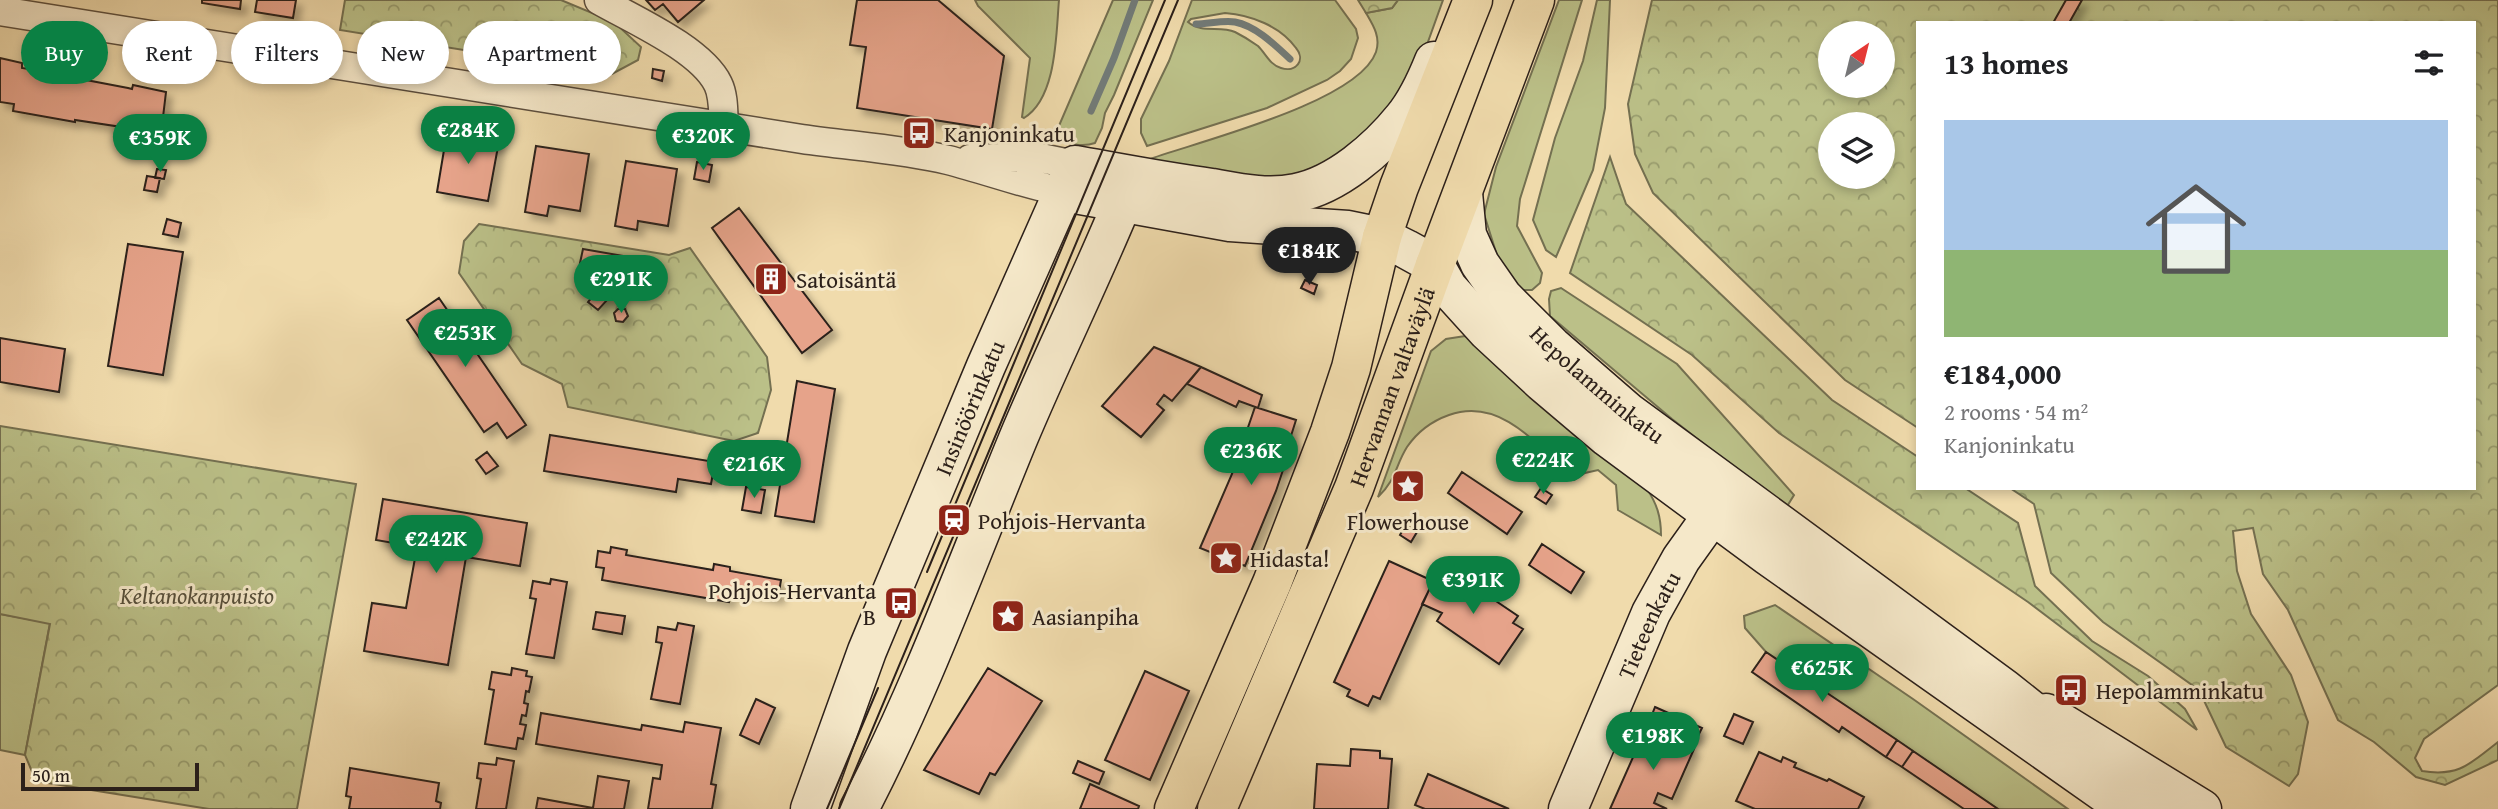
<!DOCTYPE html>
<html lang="en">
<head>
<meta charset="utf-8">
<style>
	:root { --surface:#fff; --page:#f2f2f2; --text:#202124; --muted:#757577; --line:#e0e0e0; --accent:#0b8043 }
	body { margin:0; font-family:"Gentium Book Plus",serif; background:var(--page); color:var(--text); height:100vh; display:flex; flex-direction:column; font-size:26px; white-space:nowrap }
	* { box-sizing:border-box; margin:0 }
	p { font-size:23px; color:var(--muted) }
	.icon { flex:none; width:38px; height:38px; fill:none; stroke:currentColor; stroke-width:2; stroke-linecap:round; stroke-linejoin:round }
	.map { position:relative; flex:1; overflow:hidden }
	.panel { position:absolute; left:1916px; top:21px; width:560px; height:469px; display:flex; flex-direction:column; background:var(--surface); border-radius:0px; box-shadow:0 4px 10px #0003 }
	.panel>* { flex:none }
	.guide { position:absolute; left:21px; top:21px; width:665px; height:63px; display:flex; gap:14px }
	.needle { width:46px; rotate:35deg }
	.fabs { position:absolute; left:1818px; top:21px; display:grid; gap:14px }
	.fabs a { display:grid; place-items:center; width:77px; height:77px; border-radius:50%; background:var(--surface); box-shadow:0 4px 10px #0003; font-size:35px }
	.scale { position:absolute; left:21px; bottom:18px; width:178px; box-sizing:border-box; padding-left:7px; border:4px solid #2c201a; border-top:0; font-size:19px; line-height:24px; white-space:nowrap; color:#2c201a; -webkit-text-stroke:5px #f5e8c9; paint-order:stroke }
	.price { position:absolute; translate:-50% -60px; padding:0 16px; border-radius:24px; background:var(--accent); color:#fff; font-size:23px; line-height:46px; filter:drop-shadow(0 2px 4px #0008) }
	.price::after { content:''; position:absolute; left:50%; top:42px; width:21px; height:16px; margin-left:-10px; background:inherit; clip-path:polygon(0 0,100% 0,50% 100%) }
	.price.on { background:#222; color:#fff }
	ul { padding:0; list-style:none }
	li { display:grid; align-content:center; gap:14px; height:371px; padding:0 28px }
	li+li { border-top:2px solid var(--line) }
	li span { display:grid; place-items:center; height:217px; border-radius:0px; color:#555 }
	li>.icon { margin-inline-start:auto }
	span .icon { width:126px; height:126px; fill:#fffc; stroke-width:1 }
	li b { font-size:30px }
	h2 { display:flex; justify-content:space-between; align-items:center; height:84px; padding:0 28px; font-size:30px }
	.chip { padding:0 24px; border-radius:32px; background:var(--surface); box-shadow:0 4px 10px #0003; font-size:24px; line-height:63px }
	.chip.on { background:var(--accent); color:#fff }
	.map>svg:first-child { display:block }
	.green { fill:#bbc088; stroke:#747051; stroke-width:2; fill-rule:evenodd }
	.forest { fill:url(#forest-crowns); stroke:#747051; stroke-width:2; fill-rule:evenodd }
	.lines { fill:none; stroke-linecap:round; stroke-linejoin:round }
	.stream { stroke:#727b78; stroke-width:7 }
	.building { fill:#e6a38a; stroke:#2c201a; stroke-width:2; filter:url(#shadow) }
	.street-casing { stroke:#5d4f3e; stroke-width:31 }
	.secondary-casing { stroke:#2c201a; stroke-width:41 }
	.primary-casing { stroke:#2c201a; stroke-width:41 }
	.highway-casing { stroke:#2c201a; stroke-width:41 }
	.street { stroke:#f5e8c9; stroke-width:28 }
	.secondary { stroke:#f5e8c9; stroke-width:38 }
	.primary { stroke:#f0dbac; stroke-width:38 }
	.highway { stroke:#f0dbac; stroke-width:38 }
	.tram { stroke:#2c201a; stroke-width:2 }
	.labels { text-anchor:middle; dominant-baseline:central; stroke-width:6; stroke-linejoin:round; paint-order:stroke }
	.poi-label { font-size:23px; fill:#2c201a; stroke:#f5e8c9; text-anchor:start }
	.street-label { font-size:23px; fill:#2c201a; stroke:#f5e8c9 }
	.park-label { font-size:23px; font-style:italic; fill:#57503b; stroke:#f5e8c9 }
</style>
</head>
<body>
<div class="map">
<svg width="2498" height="809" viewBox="0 0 2498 809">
	<defs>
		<pattern id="forest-crowns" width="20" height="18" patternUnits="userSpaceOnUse" patternTransform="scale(1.75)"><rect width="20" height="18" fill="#bbc088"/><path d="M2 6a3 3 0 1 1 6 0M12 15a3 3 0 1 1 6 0" fill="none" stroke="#989c6e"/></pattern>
		<filter id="shadow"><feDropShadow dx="6" dy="6" stdDeviation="3.5" flood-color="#0004"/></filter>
	</defs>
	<rect width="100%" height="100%" fill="#f0dbac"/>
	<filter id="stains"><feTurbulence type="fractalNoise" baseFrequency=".00286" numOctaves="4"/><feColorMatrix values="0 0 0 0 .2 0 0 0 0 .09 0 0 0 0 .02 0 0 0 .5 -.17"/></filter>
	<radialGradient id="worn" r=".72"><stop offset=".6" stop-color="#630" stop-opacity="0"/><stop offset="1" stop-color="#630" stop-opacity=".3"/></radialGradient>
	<!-- green -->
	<path class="green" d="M975 0H1059C1056 34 1057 98 1024 118L1022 117 1030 58 978 6Z
		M1113 0H1153L1114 95 1105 113 1102 128 1095 143C1084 147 1066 145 1057 137L1058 128Z
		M1192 0H1335L1356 29 1358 38 1351 59 1340 71 1327 80 1267 108 1147 146 1141 133V119L1169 61ZM1225 13C1251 15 1280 26 1296 48 1306 60 1296 73 1281 68 1270 65 1266 54 1258 46 1251 41 1243 36 1235 32 1220 25 1202 34 1188 22L1191 19Z
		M1398 0H1443L1415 78 1348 151 1297 176 1261 179 1147 160C1196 142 1358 103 1376 52 1381 37 1373 25 1366 13L1392 8Z
		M1559 0H1582L1520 199 1517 226 1542 273 1540 283 1532 290H1521L1500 265 1484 214 1496 167Z
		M1597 0H1610L1605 108 1593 170 1556 257 1546 250 1533 220 1555 138 1583 61Z
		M1561 288 1677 364 1794 495 1786 508 1672 419 1550 316 1549 299 1551 291Z
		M1465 336 1480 342 1647 489C1657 504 1661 517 1661 535L1618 510 1616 485 1598 470 1585 473 1574 480C1540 448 1502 396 1449 415 1432 421 1418 431 1407 447 1395 466 1397 479 1378 497L1431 351 1446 339Z
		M1775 605 1913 699 2068 809H1998L1766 652 1745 628 1744 616Z
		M0 614 50 623 25 755 0 750Z"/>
	<!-- forest -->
	<path class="forest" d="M345 0H561L614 22 641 47 638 60 612 74 340 30Z
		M1358 0H1398L1392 8 1366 13Z
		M1652 0H2498V685L2424 739 2415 758 2422 771C2459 777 2470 764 2498 742V760L2445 785 2416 777 2374 742 2338 720 2288 610 2263 574 2253 528 2233 531 2237 571 2251 614 2291 675 2308 722 2298 774 2289 786 2226 747 2199 690 2103 622 2051 573 2034 504 2010 488H2474V23H1918V428L1845 380 1653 193 1635 154 1628 104ZM1830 33H1883V86H1830ZM1830 124H1883V177H1830Z
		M1610 157 1626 204 1832 400 1918 457V488H1965L2018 523 2035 586 2092 641 2148 676 2185 709 2197 730 2028 602 1779 433 1692 355 1570 273Z
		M479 224 669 255 690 248 767 357 771 390 758 433 734 441 568 407 562 384 522 364 459 273 464 241Z
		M0 426 356 484 297 809H209L36 781 25 755 50 624 0 614Z"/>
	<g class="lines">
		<!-- stream -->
		<path class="stream" d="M1196 24C1208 24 1223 20 1235 22 1256 26 1275 45 1290 59
			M1091 111 1114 58 1135 0"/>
	</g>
	<!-- building -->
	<path class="building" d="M202 0H241L240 9 202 3Z
		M257 0H296L293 18 255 12Z
		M646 0H704L678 22 663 4 655 10Z
		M857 0H938L1004 56 992 129 857 108 866 47 850 45Z
		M2066 0H2082L2069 23H2053Z
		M0 58 22 63V68L58 74 57 78H65V76L128 88 132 89 133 85 166 92 163 117H156L155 132 75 120V122L13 111 14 104 0 102Z
		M653 69 664 71 662 81 652 78Z
		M447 132 499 141 488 201 437 192Z
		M536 146 589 154 580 211 549 206 547 216 525 212Z
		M626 161 677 169 668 226 638 221 637 230 615 226Z
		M697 162 712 165 709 182 694 179Z
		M157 169 166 170 164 179 155 178Z
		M147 176 160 178 157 192 144 190Z
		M739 208 832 330 802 353 712 228Z
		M167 219 181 223 178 237 163 234Z
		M128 244 183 252 163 375 108 366Z
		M583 249 635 258 632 273 580 263Z
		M1305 280 1317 285 1314 294 1301 288Z
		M597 291 608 299 598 310 588 302Z
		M439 298 526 425 507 438 497 423 484 432 407 320Z
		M618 309H625L628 316 623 322 616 321 614 313Z
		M0 338 65 349 59 392 0 382Z
		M1154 347 1201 367 1172 401 1164 395 1157 404 1164 410 1141 437 1102 406Z
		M1201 367 1262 395 1258 408 1239 401 1236 407 1187 384Z
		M797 381 835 389 814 522 775 516Z
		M1255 407 1296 420 1290 439 1293 440 1276 491 1245 566 1200 548 1232 474Z
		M550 435 715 462 711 484 678 479 676 492 544 471Z
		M487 452 498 466 486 474 476 460Z
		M1462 472 1522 512 1507 534 1448 493Z
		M746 487 765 490 761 513 742 510Z
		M1541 488 1552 495 1546 504 1535 497Z
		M383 499 527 523 520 566 466 557 448 665 364 651 372 603 406 608 417 547 376 540Z
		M1406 525 1417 532 1411 542 1400 535Z
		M1542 544 1584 572 1571 593 1529 565Z
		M611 547 627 550 626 555 713 570 714 564 730 567V571L781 580 778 598 732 590 729 602 602 580 604 568 596 567 598 551 610 553Z
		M1389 561 1433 581 1380 699 1373 696 1368 706 1347 696 1350 690 1334 682Z
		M1450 570 1518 616 1513 623 1523 629 1499 664 1437 621 1442 613 1422 604 1437 574 1445 578Z
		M551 579 567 582 554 658 526 654 536 599 530 598 533 581 550 584Z
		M596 612 625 616 622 634 593 629Z
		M678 623 694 626 680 704 651 699 662 643 656 642 658 627 676 630Z
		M1766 652 1897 740 1886 757 1842 727 1839 732 1752 672Z
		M512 668 527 671 526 676 532 677 529 692 526 691 524 703 528 704 526 716 522 715 520 724 526 725 523 739 518 738 516 749 485 744 494 690 489 689 492 672 511 675Z
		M988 668 1042 701 995 775 990 773 979 794 924 770Z
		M1145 671 1189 691 1150 780 1105 760Z
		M756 699 775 708 759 744 740 735Z
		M1655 707 1702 728 1696 740 1650 720Z
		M541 713 641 730 642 725 683 732 685 722 721 728 711 784 716 785 712 809H648L653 778 660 779 662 765 536 744Z
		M1734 714 1753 722 1743 744 1724 736Z
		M1646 728 1694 749 1672 799 1658 793 1654 803 1667 809H1610Z
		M1897 740 1913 751 1902 767 1886 757Z
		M1351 749 1380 751V758L1392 759 1388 809H1314L1317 764 1350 766Z
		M1913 751 1998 809H1964L1902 767Z
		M1759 752 1781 762 1783 757 1796 763 1794 767 1827 781 1829 779 1864 797 1858 809H1755L1736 801Z
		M497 758 514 761 506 809H476L481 779 477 778 479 763 496 765Z
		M1078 761 1104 772 1099 784 1073 773Z
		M350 768 439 783 436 801 441 803 440 809H349L351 797 346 796Z
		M1428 774 1509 809H1425L1415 805Z
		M598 776 629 781 624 809H536L538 798 593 808Z
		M1090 784 1139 806 1138 809H1080Z"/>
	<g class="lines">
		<!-- street casing -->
		<g class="street-casing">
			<path id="street" d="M599 0C632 19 701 49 718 84 724 96 723 113 724 127
				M0 11 802 139C850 146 901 149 948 160 987 170 1024 184 1064 192
				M970 159 1036 157 1075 165"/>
		</g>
		<!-- secondary casing -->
		<g class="secondary-casing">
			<g id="secondary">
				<path d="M1064 192 1230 222 1348 230 1382 237 1406 249 1435 265 1448 288 1487 331 1542 382 1607 437 1768 556 2127 809"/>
				<path id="s1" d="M1463 193 1467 235 1480 264 1503 297 1552 346 1628 412 2005 689 2064 736"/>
				<path d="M2046 713 2202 809"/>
				<path d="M2110 774 2160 809"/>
				<path id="s2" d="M810 809 867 651 986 366 1075 165C1120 173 1166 182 1212 188 1240 193 1268 199 1296 193 1337 185 1378 149 1403 118 1417 101 1426 81 1434 61"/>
				<path d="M859 809C921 690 967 563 1018 439 1054 353 1096 269 1131 182"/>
				<path id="s3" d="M1568 809 1651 613 1681 559 1726 496"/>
			</g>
		</g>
		<!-- primary casing -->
		<g class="primary-casing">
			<g id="primary">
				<path d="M1174 809 1272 583 1330 432 1351 368 1382 237"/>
				<path id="s4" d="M1217 809 1354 488 1435 265"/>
			</g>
		</g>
		<!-- highway casing -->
		<g class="highway-casing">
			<path id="highway" d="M1382 237 1399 187 1473 0
				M1435 265 1535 0"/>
		</g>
		<!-- street -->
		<use href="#street" class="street"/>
		<!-- secondary -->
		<use href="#secondary" class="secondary"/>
		<!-- primary -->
		<use href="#primary" class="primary"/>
		<!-- highway -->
		<use href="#highway" class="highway"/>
		<!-- tram -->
		<path class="tram" d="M927 572 1165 0
			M827 809 878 688
			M839 809 1178 0"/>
	</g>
	<!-- icons -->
	<defs>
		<g id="bus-square" transform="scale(1.75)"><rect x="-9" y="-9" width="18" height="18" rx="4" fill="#8f2418" stroke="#f5e8c9"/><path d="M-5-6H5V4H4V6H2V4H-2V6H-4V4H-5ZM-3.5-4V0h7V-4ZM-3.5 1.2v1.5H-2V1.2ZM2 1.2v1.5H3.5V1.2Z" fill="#fff"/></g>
		<g id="building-square" transform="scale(1.75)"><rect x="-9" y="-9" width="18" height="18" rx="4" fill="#8f2418" stroke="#f5e8c9"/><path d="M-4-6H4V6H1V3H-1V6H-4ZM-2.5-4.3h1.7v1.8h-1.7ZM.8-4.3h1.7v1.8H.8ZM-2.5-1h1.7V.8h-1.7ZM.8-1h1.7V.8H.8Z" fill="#fff"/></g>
		<g id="sight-square" transform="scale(1.75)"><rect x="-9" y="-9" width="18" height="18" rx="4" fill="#8f2418" stroke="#f5e8c9"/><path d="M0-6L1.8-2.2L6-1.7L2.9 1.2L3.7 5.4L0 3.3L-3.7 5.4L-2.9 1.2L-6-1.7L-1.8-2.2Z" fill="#fff"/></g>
		<g id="station-square" transform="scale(1.75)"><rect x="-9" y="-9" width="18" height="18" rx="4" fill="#8f2418" stroke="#f5e8c9"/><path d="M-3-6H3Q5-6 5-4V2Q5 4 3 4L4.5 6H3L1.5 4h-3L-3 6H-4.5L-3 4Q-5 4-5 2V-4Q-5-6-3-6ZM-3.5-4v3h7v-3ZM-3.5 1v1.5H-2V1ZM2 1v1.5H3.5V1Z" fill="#fff"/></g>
	</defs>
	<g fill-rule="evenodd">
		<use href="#bus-square" x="919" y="133"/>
		<use href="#building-square" x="771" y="279"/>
		<use href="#sight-square" x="1408" y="486"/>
		<use href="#station-square" x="954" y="520"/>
		<use href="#sight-square" x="1226" y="558"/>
		<use href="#bus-square" x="901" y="603"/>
		<use href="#sight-square" x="1008" y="616"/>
		<use href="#bus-square" x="2071" y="690"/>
	</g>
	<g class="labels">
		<!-- poi labels -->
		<g class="poi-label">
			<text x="944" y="133">Kanjoninkatu</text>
			<text x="796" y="279">Satoisäntä</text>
			<text x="978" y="520">Pohjois-Hervanta</text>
			<text x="1408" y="521" text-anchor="middle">Flowerhouse</text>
			<text x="1250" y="558">Hidasta!</text>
			<text x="876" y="590" text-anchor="end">Pohjois-Hervanta<tspan x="876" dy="26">B</tspan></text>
			<text x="1032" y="616">Aasianpiha</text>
			<text x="2096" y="690">Hepolamminkatu</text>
		</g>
		<!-- street labels -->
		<g class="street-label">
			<text stroke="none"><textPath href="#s1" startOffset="243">Hepolamminkatu</textPath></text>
			<text stroke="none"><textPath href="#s4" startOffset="457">Hervannan valtaväylä</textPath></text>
			<text stroke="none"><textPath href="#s2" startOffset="432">Insinöörinkatu</textPath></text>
			<text stroke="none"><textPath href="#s3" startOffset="201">Tieteenkatu</textPath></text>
		</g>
		<!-- park labels -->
		<g class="park-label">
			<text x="197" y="595">Keltanokanpuisto</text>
		</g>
	</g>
	<rect width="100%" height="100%" filter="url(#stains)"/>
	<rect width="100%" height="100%" fill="url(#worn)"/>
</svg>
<div class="fabs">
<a><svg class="needle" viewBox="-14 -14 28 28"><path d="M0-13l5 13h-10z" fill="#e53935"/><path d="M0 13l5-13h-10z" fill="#757577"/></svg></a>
<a><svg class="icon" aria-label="layers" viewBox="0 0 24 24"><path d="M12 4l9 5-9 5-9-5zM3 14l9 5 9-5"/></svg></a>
</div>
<div class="scale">50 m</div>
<b class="price" style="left:468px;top:166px">€284K</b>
<b class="price" style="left:703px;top:172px">€320K</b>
<b class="price" style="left:160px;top:174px">€359K</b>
<b class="price on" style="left:1309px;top:287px">€184K</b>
<b class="price" style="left:621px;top:315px">€291K</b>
<b class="price" style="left:465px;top:369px">€253K</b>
<b class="price" style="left:1251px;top:487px">€236K</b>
<b class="price" style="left:1543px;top:496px">€224K</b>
<b class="price" style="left:754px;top:500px">€216K</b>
<b class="price" style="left:436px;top:575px">€242K</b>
<b class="price" style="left:1473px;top:616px">€391K</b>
<b class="price" style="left:1822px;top:704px">€625K</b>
<b class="price" style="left:1653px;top:772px">€198K</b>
<div class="guide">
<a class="chip on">Buy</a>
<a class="chip">Rent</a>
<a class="chip">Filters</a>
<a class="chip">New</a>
<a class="chip">Apartment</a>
</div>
<section class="panel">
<h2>13 homes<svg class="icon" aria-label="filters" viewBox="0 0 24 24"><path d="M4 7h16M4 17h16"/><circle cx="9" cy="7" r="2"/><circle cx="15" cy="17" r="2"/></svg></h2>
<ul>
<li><span style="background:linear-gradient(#a9c7e8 60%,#8fb573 0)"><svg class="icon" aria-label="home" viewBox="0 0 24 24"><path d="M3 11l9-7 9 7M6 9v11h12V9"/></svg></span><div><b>€184,000</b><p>2 rooms · 54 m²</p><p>Kanjoninkatu</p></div></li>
</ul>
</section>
</div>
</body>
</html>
